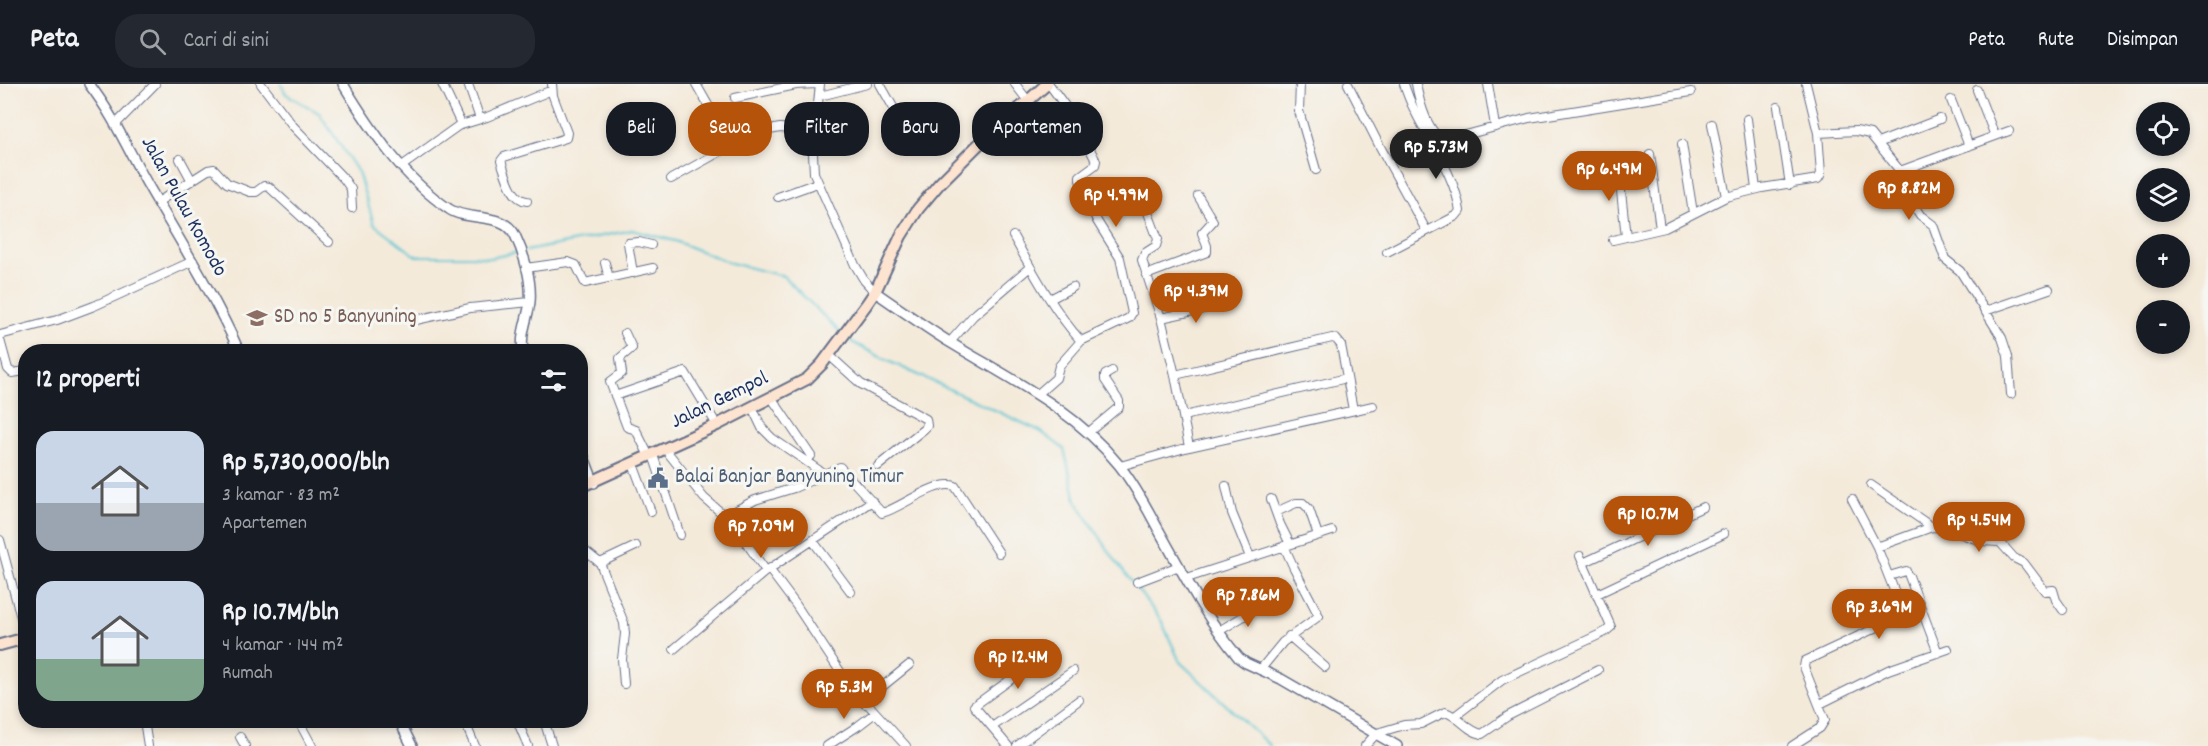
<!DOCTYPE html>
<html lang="id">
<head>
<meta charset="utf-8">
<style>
	:root { --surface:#171b24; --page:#242831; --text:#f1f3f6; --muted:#9ea1a6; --line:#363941; --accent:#b45309 }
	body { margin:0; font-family:Dekko,sans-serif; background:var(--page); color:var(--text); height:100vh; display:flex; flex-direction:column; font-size:22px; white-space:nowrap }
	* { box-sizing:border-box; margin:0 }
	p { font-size:20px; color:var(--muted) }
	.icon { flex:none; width:33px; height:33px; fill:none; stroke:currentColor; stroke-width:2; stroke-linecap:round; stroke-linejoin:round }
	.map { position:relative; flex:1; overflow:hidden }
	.side { position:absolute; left:18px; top:260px; width:570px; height:384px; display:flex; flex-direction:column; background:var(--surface); border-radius:24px; box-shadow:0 3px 9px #0003 }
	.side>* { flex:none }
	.hud { position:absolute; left:606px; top:18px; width:570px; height:54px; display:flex; gap:12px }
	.controls { position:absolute; left:2136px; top:18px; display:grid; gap:12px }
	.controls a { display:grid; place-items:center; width:54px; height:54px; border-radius:50%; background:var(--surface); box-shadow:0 3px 9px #0003; font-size:30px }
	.price { position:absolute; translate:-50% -51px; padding:0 14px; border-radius:21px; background:var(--accent); color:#fff; font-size:20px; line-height:39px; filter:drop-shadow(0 2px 3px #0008) }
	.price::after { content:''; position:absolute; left:50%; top:36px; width:18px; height:14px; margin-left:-9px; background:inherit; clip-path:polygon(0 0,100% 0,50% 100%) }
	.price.selected { background:#222; color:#fff }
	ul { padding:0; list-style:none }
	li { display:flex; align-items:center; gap:18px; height:150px; padding:0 18px }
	li span { display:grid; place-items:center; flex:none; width:168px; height:120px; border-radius:18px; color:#555 }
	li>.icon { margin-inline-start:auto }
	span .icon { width:72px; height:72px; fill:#fffc; stroke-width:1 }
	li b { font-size:26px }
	h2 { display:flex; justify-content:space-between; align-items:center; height:72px; padding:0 18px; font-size:26px }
	.pill { padding:0 21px; border-radius:24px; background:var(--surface); box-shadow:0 3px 9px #0003; font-size:21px; line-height:54px }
	.pill.selected { background:var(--accent); color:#fff }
	header { display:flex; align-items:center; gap:36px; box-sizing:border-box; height:84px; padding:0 30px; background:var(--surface); border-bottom:2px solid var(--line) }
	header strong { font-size:28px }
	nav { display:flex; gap:33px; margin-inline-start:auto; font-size:21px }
	.search { width:420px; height:54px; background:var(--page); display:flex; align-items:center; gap:15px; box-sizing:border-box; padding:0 21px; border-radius:24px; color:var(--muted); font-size:22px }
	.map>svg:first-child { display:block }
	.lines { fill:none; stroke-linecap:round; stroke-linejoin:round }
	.stream { stroke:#59c4d3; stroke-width:2 }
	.minor-casing { stroke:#677089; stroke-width:10 }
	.tertiary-casing { stroke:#677089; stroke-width:12 }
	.secondary-casing { stroke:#677089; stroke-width:14 }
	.minor { stroke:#fff; stroke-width:8 }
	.tertiary { stroke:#fff; stroke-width:9 }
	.secondary { stroke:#fde4d1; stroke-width:10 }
	.labels { text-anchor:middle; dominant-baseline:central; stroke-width:6; stroke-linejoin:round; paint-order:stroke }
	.street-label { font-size:21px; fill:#1b2f5e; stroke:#f6f6f2 }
	.education-label { font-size:21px; fill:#785e54; stroke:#f6f6f2; text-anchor:start }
	.service-label { font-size:21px; fill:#4e5e75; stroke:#f6f6f2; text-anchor:start }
</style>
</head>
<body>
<header>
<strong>Peta</strong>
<div class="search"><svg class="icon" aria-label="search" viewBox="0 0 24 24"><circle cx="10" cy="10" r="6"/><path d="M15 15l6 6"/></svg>Cari di sini</div>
<nav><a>Peta</a><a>Rute</a><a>Disimpan</a></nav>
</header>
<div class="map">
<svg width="2208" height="662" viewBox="0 0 2208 662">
	<rect width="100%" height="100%" fill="#f6f6f2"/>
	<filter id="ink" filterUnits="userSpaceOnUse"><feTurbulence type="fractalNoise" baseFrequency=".0167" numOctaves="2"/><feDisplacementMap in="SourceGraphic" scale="12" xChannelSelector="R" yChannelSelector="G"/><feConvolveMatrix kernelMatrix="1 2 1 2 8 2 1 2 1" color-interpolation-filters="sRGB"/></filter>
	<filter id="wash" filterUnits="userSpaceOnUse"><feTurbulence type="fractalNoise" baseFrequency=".008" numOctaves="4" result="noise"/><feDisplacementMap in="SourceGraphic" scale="24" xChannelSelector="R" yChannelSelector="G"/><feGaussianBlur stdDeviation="1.35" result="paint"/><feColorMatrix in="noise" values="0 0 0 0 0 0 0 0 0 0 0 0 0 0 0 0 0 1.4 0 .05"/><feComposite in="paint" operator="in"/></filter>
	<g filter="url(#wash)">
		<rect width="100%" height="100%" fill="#f4eada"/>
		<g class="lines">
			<!-- stream -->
			<path class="stream" d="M281 0 286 10 319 29 358 88 374 140 416 172H471L490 174 520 168
				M526 167 632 146 675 157 731 179 783 192 841 249
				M846 253 852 258 886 276 1040 347 1064 365 1076 417 1117 479 1161 536 1180 578 1270 662"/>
		</g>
	</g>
	<g filter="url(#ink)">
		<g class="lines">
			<!-- minor casing -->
			<g class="minor-casing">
				<path id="minor" d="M261 0 293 42 344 95 351 105 352 124
					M442 0 461 40
					M468 0 480 35
					M696 0 724 49 727 54 737 58
					M820 0 813 70 814 89 855 181 864 196 875 208
					M880 0 897 30 923 56
					M1015 0 1028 17
					M1300 0 1299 27 1316 86
					M1348 0 1378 59 1426 146
					M1416 0C1419 16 1428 54 1447 56L1529 34 1691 8
					M1488 0 1495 42
					M1806 0 1818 49 1856 47 1870 50 1909 98 1913 104 1915 123 1920 131 1933 141 1945 175 1960 187 2002 254 2008 272 2011 310
					M1977 6 1995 52
					M820 12 867 0
					M735 14 796 1 816 0
					M1951 16 1969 62
					M1778 23 1790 101
					M1747 35 1756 105
					M1712 40 1726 113
					M115 41 155 0
					M1878 59 1940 35
					M1682 60 1693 129
					M1650 70 1660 145
					M180 75 192 97
					M1618 80 1626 153
					M402 82 458 42 487 33 552 6
					M1900 87 2009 47
					M671 95 754 49 780 44 815 47
					M1141 110 1158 155 1156 162 1145 169 1142 176 1161 234 1175 291 1189 363
					M778 113 817 99
					M527 117C511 116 506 90 501 77L504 73 566 54 567 49 553 12 552 0
					M158 118 208 86 214 85 227 99 250 108H256L264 102 269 103 329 158
					M1013 152C1033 188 1054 227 1081 257
					M1613 156 1665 144 1726 113 1762 104 1818 95 1821 90 1818 49
					M1387 168 1456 132 1460 127C1454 83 1417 44 1404 0
					M605 179 609 194
					M526 184 568 178 576 181 585 199 653 184
					M633 189 628 159 639 158 651 161
					M1146 191 1207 168V162L1202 149 1213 137 1198 112
					M1050 215 1073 203
					M1985 227 2049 205
					M1161 234 1225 220
					M416 236 470 224 530 218
					M625 249 632 264 620 274 622 289 610 298 627 343 636 346 649 372
					M0 251 57 236 94 222 193 177
					M0 256 8 285 12 289 26 287
					M950 258 973 232 1030 183
					M511 267 523 266
					M829 271 861 300 926 335 927 342 924 345 878 382
					M1175 291 1332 254 1336 255 1341 261 1353 326
					M1039 309 1056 294 1059 282 1081 257 1117 240 1129 234 1132 229 1120 174 1097 137 1080 96V92L1095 81 1096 77 1074 34 1049 0
					M615 312 685 288 717 341
					M771 313 811 372
					M752 323 762 344 772 354 823 389
					M1184 332 1347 294
					M1089 348 1119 323V317L1105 296V291L1112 287
					M665 365 704 414 731 437 766 487
					M653 371 680 451
					M633 380 651 428
					M1120 382 1189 363 1373 322
					M1871 401 1932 443
					M1226 402 1232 429 1250 473
					M1271 415 1280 440 1290 460
					M1276 428 1296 419H1303L1309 425 1318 451
					M726 432 755 416 794 404 840 383 882 429C901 424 936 395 955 402L999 469
					M0 456 26 552
					M813 457 851 508
					M580 463 600 479 624 539 625 550 622 575 624 600
					M1877 463 1932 443 1945 444 1981 457 2000 458 2014 474 2024 479 2045 507 2053 506 2056 516 2063 526
					M600 479 636 462
					M1583 479 1703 423
					M769 485 796 521 845 595 906 662
					M1889 492 1906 487
					M1909 492 1938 569
					M1187 494 1332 447
					M1137 498 1179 482
					M1597 510 1724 450
					M1219 547 1264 520
					M1289 552 1325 583
					M20 556 26 573
					M674 565 766 487 872 417
					M1260 586 1283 558 1319 532 1294 484 1284 462
					M865 620 873 610 909 581
					M1820 620 1888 586 1948 565
					M1455 632 1502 596 1605 548 1611 543 1580 472
					M45 636V637
					M144 636 148 662
					M298 636 312 662
					M464 636 475 662
					M517 636 528 662
					M544 636 552 662
					M992 643 1073 587
					M240 653 245 662
					M827 662 858 642 875 629
					M1008 662 974 622 1047 569
					M1017 662 1079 616
					M1365 662 1377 649 1404 641 1421 640 1445 628C1459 632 1468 648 1482 650L1508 632 1598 586
					M1792 662 1820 644 1825 636 1804 583 1805 577 1897 534 1903 529 1877 463 1852 415"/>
			</g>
			<!-- tertiary casing -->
			<g class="tertiary-casing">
				<path id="tertiary" d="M89 0C114 32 129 68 149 103 180 157 213 209 239 267
					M343 0C371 46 403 94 449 125 467 138 503 127 515 151 524 170 532 196 530 218 528 234 520 250 523 267
					M875 208C900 225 925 243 951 259 1010 295 1074 325 1119 381 1134 400 1146 422 1157 443 1182 487 1206 535 1239 574L1246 579 1281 595 1397 662
					M580 363 594 399
					M399 636 412 662"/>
			</g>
			<!-- secondary casing -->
			<g class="secondary-casing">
				<path id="secondary" d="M580 403 717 341 807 295 822 280 866 221 875 208 901 152 918 125 939 100 978 61 1047 0
					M0 561 26 554"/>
			</g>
			<!-- minor -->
			<use href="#minor" class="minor"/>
			<!-- tertiary -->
			<use href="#tertiary" class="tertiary"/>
			<!-- secondary -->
			<use href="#secondary" class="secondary"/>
		</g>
	</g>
	<!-- icons -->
	<defs>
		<g id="school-bare" transform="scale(1.62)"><path d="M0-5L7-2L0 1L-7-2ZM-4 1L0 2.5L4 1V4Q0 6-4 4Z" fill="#8d6e63" stroke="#f6f6f2" stroke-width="2.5" paint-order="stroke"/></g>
		<g id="civic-bare" transform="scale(1.62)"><path d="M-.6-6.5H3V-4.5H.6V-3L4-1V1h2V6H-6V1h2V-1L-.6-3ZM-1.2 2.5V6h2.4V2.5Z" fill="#5c6f8a" stroke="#f6f6f2" stroke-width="2.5" paint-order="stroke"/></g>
	</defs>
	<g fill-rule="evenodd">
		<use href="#school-bare" x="257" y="234"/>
		<use href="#civic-bare" x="658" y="394"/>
	</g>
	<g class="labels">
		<!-- street labels -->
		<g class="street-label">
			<text transform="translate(183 123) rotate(61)">Jalan Pulau Komodo</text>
			<text transform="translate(720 317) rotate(-26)">Jalan Gempol</text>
		</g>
		<!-- education labels -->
		<g class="education-label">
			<text x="274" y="234">SD no 5 Banyuning</text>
		</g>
		<!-- service labels -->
		<g class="service-label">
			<text x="675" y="394">Balai Banjar Banyuning Timur</text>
		</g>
	</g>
</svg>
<div class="controls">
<a><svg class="icon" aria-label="locate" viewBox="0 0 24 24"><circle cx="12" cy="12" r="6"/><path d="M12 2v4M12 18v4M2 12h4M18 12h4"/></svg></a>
<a><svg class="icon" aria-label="layers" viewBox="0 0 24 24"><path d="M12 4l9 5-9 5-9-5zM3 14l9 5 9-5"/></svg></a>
<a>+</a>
<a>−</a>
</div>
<b class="price selected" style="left:1436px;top:96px">Rp 5.73M</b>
<b class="price" style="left:1609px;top:118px">Rp 6.49M</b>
<b class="price" style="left:1909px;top:137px">Rp 8.82M</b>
<b class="price" style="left:1116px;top:144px">Rp 4.99M</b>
<b class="price" style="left:1196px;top:240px">Rp 4.39M</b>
<b class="price" style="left:1648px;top:463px">Rp 10.7M</b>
<b class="price" style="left:1979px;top:469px">Rp 4.54M</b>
<b class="price" style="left:761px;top:475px">Rp 7.09M</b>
<b class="price" style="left:1248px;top:544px">Rp 7.86M</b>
<b class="price" style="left:1879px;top:556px">Rp 3.69M</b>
<b class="price" style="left:1018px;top:606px">Rp 12.4M</b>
<b class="price" style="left:844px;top:636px">Rp 5.3M</b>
<div class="hud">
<a class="pill">Beli</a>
<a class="pill selected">Sewa</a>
<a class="pill">Filter</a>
<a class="pill">Baru</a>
<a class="pill">Apartemen</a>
</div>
<section class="side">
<h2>12 properti<svg class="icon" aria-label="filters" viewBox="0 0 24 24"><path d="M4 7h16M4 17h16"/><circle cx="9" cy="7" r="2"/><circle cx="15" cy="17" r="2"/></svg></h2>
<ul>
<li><span style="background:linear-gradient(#c9d6e8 60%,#9aa5b1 0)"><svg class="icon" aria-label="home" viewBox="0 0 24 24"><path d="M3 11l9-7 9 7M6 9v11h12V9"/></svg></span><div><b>Rp 5,730,000/bln</b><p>3 kamar · 83 m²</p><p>Apartemen</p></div></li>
<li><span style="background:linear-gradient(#c9d6e8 65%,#7fa58c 0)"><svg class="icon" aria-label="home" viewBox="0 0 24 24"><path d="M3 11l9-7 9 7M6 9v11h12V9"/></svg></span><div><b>Rp 10.7M/bln</b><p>4 kamar · 144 m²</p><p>Rumah</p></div></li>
</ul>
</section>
</div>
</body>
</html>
